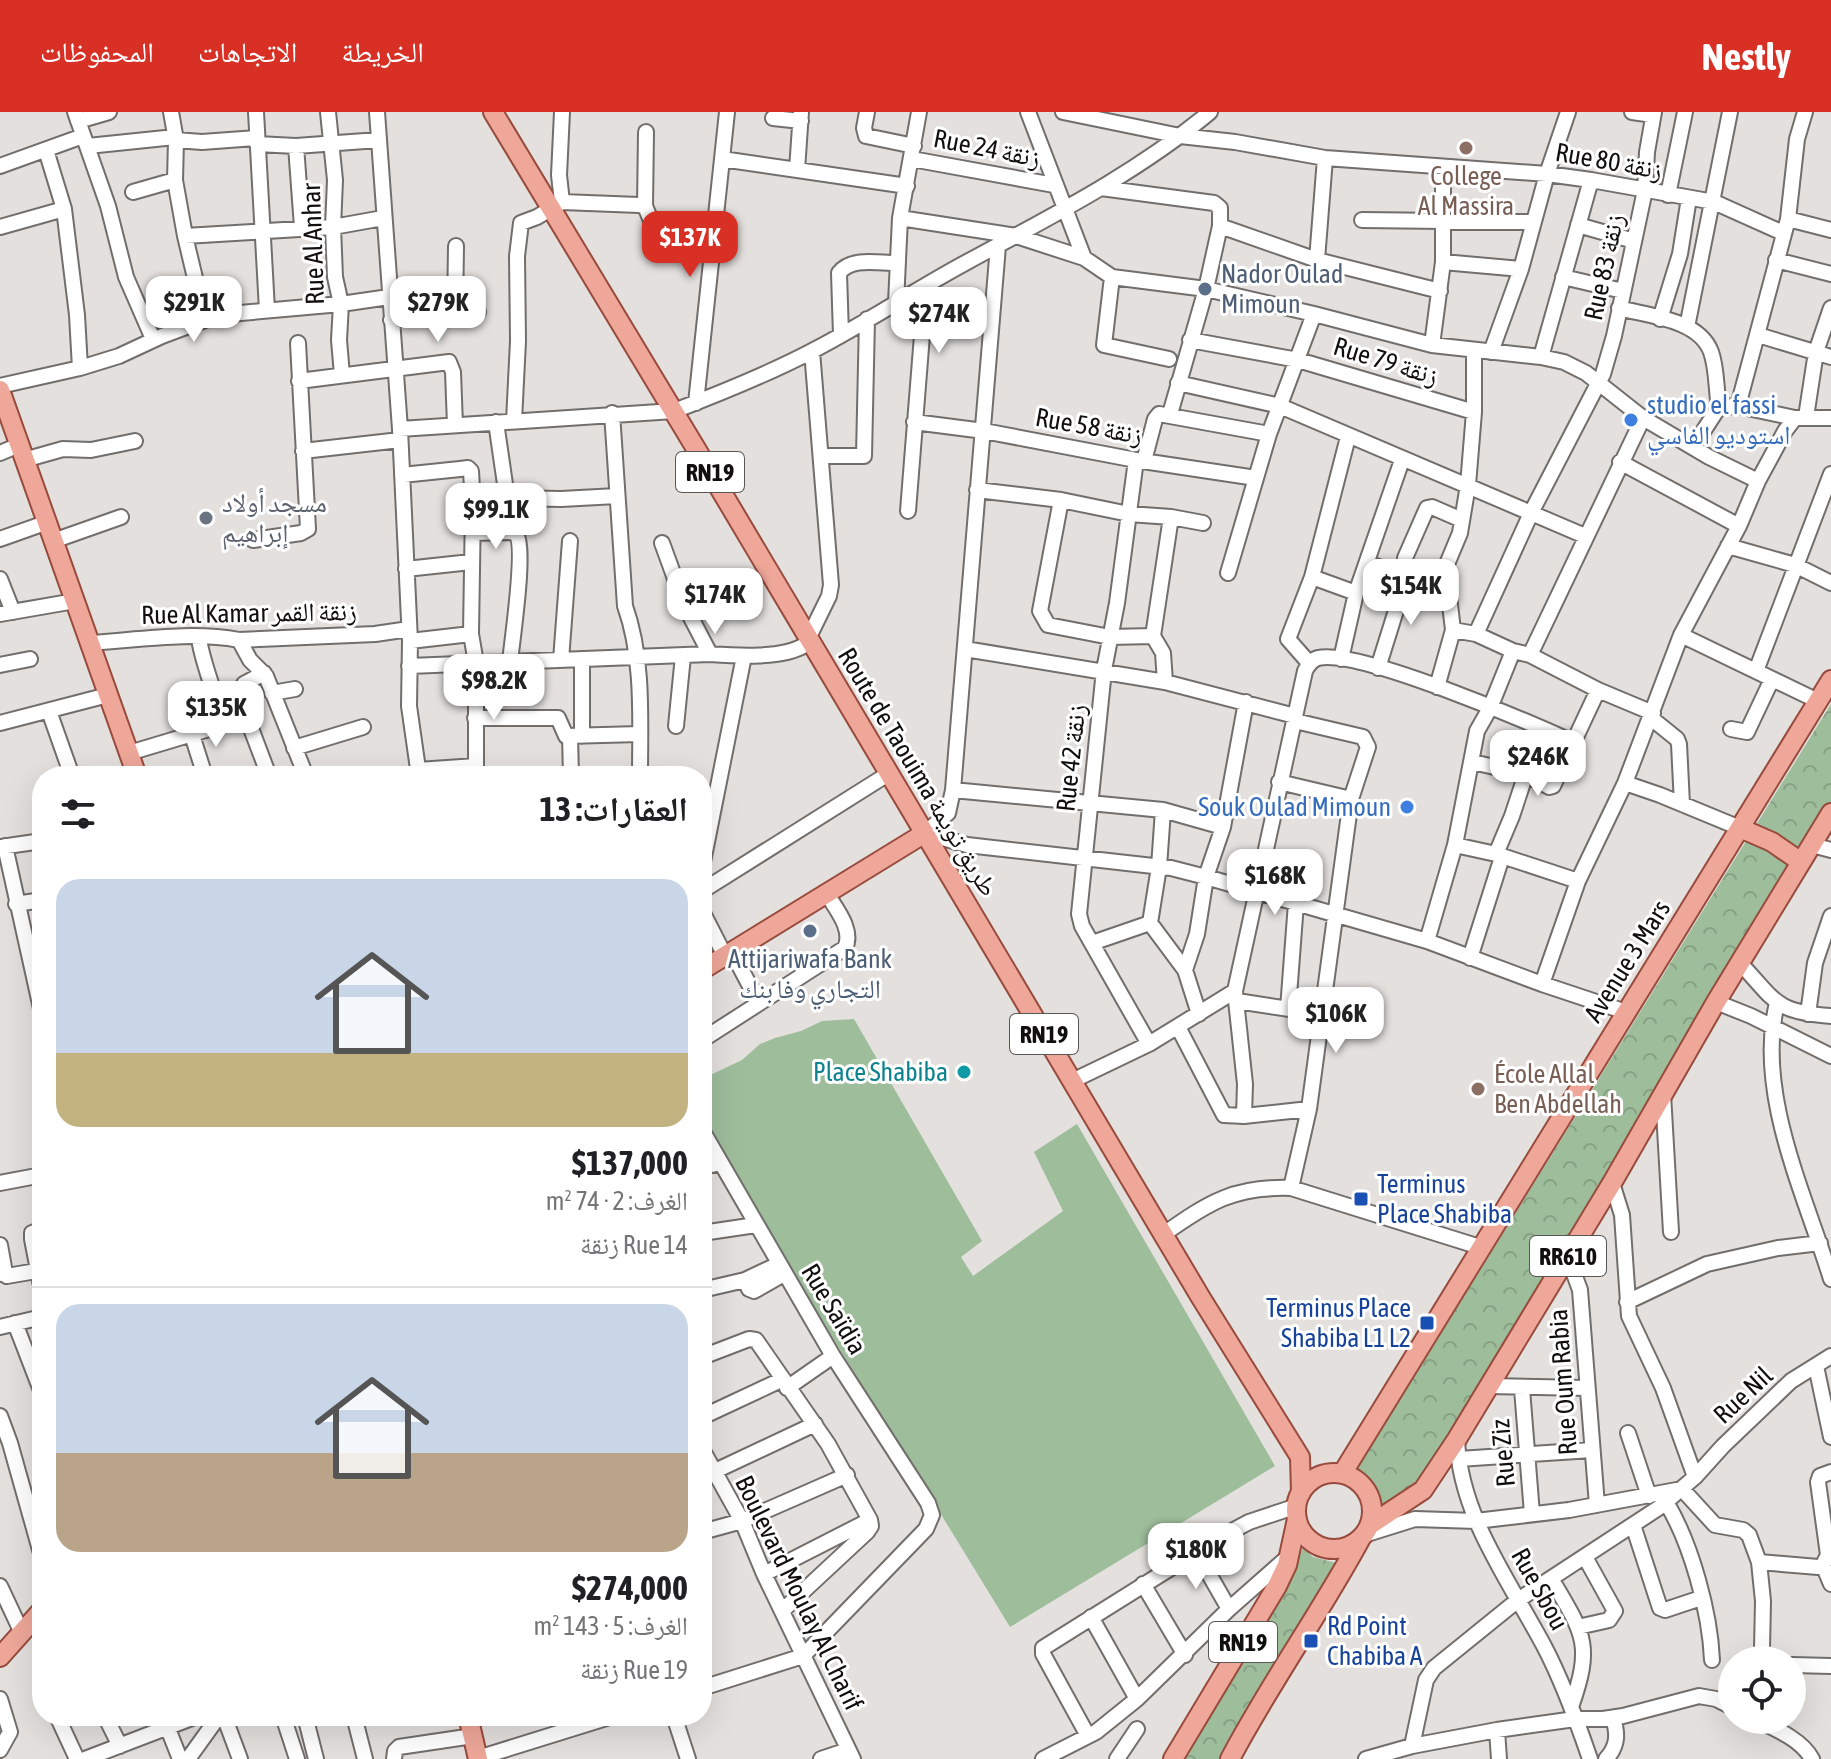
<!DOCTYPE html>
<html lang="ar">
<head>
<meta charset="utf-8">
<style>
	:root { --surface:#fff; --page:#f2f2f2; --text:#202124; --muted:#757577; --line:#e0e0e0; --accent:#d93025 }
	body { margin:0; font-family:"Asap Condensed","Noto Naskh Arabic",sans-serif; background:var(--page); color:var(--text); direction:rtl; height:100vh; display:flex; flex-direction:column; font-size:30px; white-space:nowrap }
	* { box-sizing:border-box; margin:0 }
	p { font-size:26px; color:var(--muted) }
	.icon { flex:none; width:44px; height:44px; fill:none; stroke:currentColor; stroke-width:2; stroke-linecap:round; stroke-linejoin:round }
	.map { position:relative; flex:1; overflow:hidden; direction:ltr }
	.side { position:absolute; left:32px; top:654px; width:680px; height:960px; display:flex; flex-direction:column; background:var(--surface); border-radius:32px; box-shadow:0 8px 32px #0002; direction:rtl }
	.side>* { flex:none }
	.tools { position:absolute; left:1718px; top:1534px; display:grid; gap:16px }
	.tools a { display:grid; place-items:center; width:88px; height:88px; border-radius:50%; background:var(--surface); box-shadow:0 8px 32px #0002; font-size:40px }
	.price { position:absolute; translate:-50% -68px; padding:0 18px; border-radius:16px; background:#fff; color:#222; font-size:26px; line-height:52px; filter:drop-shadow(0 2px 4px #0008) }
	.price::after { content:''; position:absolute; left:50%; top:48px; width:24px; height:18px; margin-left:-12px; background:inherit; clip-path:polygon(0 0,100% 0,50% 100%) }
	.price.active { background:var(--accent); color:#fff }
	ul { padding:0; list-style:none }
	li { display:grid; align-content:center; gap:16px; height:424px; padding:0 24px }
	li+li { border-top:2px solid var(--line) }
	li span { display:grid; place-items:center; height:248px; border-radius:24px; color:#555 }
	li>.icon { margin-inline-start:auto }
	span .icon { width:144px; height:144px; fill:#fffc; stroke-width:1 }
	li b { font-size:34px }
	h2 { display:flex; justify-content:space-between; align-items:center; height:96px; padding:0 24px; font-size:34px }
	header { display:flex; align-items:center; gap:48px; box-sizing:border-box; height:112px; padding:0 40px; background:var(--accent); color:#fff }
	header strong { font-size:38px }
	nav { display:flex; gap:44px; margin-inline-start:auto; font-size:28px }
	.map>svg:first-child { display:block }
	.park { fill:url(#park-crowns) }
	.pitch { fill:#9ebd9b }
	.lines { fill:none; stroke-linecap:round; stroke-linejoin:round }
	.minor-casing { stroke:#716e6c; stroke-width:18 }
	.major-casing { stroke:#984b3c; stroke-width:22 }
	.minor { stroke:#fff; stroke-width:14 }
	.major { stroke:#eea799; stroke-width:18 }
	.education-dot { fill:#8d6e63; stroke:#fff; stroke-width:3 }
	.service-dot { fill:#5c6f8a; stroke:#fff; stroke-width:3 }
	.shop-dot { fill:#3f7fe0; stroke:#fff; stroke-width:3 }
	.worship-dot { fill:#6b7280; stroke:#fff; stroke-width:3 }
	.culture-dot { fill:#0f9aa8; stroke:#fff; stroke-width:3 }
	.transit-dot { fill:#1a4fb4; stroke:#fff; stroke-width:3 }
	.labels { text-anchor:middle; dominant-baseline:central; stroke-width:6; stroke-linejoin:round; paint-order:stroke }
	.shield { fill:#fff; stroke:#585756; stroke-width:2 }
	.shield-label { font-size:24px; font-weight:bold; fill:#100f0e }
	.street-label { font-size:26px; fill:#100f0e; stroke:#fff }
	.education-label { font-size:26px; fill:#785e54; stroke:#fff }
	.service-label { font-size:26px; fill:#4e5e75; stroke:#fff; text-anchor:start }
	.shop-label { font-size:26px; fill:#366cbe; stroke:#fff; text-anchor:start }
	.worship-label { font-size:26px; fill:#5b616d; stroke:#fff; text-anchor:start }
	.culture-label { font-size:26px; fill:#0d838f; stroke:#fff; text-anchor:end }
	.transit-label { font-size:26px; fill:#164399; stroke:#fff; text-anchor:start }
</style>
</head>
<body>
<header>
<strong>Nestly</strong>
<nav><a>الخريطة</a><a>الاتجاهات</a><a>المحفوظات</a></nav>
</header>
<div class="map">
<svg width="1831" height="1647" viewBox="0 0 1831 1647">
	<defs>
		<pattern id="park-crowns" width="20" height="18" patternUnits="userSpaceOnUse" patternTransform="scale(2)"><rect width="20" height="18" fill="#9ebd9b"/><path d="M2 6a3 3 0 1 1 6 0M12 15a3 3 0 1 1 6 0" fill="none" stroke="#87a184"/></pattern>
	</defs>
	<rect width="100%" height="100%" fill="#e3e0de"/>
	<!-- park -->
	<path class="park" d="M1831 592V690L1684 939 1424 1366 1383 1403C1379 1385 1373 1369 1354 1362Z
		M1303 1436 1313 1445 1340 1452 1232 1647H1186L1269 1501Z"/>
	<!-- pitch -->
	<path class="pitch" d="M854 907 982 1129 961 1145 973 1164 1063 1099 1034 1040 1077 1012 1275 1354 1010 1515 702 1012 707 1003 702 991V967L742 948 760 932 775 926 801 919 822 909Z"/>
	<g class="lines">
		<!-- minor casing -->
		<g class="minor-casing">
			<path id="minor" d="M75 0 108 94 126 165 153 227
				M171 0 176 28 175 68 185 124 205 208
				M256 0 267 198
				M328 0 335 68 333 115 335 165 341 192 339 228 342 263
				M377 0 400 317 410 529 409 594 419 664
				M562 0 559 63 562 90
				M867 0 864 16 866 24 914 34
				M1028 0 1084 146
				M1063 0 1180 24 1235 30 1325 46 1547 62 1591 68 1714 90 1783 121
				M1632 0 1653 3
				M773 6 801 9
				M78 9 109 0
				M176 28 202 30 257 26
				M257 32 296 34 379 28
				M88 34 175 25
				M296 34 302 115
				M46 38 64 97 77 203 80 256
				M722 47 907 74
				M912 47 1054 73
				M0 54 83 24
				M797 58 801 0
				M1101 76 1214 91 1220 96V114L1206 177 1170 302
				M133 80 175 68
				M1668 83 1685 0
				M645 94 646 20
				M900 106 1016 124 1084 146 1112 165 1206 177 1314 202 1432 233 1541 245 1564 250 1586 261 1643 306 1709 345 1758 369
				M1788 107 1831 118
				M1362 108 1534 110
				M1578 113 1634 129
				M1220 114 1317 148 1440 179
				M0 115 64 97
				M185 124 333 115 383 106
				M1317 148 1325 46
				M1776 148 1831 162
				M1443 150 1521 157
				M1112 165 1104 233 1169 247
				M1563 165 1623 179
				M896 191 900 106 919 0
				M1619 196C1648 204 1699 207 1711 240 1717 256 1716 278 1719 295L1738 294 1795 306H1831
				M455 202 456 134
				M1660 207 1680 142 1689 86
				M391 208 478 200
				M1687 215 1730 0
				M841 223 839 161C851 145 877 151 896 151
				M1758 223 1831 245
				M1190 228 1298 248 1474 300
				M1432 233 1443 150V56
				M1491 240 1521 157 1547 62 1568 0
				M1541 245 1591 68
				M299 269 449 250 453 260 455 313
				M1178 271 1280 294 1585 424
				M0 274 80 256 119 244 162 224 218 203 341 192 389 185
				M696 291 727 0
				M1738 294 1788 107 1797 27 1805 0
				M612 301 625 494C644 547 640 609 640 664
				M1806 305 1816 240 1831 196
				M514 309 518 229 517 144 521 111 537 105 562 90 639 93 645 94 654 116 714 120
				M496 310 507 386 561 387 617 384
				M914 310 984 319 1136 348 1256 366
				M400 317 674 299C721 281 769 262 814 238 866 211 915 178 967 150 1050 105 1137 61 1210 0
				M1693 335 1719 295
				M303 339 400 328
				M0 341 19 333
				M822 344H864L867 207
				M24 348 63 337 91 338 135 329
				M1136 348 1117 491 1104 558 1079 802 1082 814 1149 932
				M1144 349 1155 307 1159 302 1269 322
				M1620 350 1739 414
				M402 363 460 357 468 356 471 359 473 394 471 522 476 551V654L472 664
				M977 378 1061 388 1129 402 1171 405 1203 411
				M1061 388 1040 499 1048 513 1110 525 1153 524
				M908 399 926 173
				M473 421 515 420C527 432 512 528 510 550
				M0 427 48 410
				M253 428 301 421 308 417 298 231
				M53 429 121 405
				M662 431 685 494 710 542
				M1728 434 1795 453 1831 471
				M1367 451 1437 476 1449 484 1453 518 1437 575
				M406 457 471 450
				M1228 461 1269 322 1314 202
				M1312 465 1356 481
				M0 467 13 500
				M1437 476 1460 421 1468 373 1474 300V238
				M0 502 75 489
				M1453 518 1476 522 1513 539 1530 543 1598 578 1653 601
				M1476 522 1532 399 1603 262 1614 224 1645 78 1647 40 1654 0
				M1681 523 1818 589
				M239 528 250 548 266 564 306 664
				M410 529 471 522
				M90 531C138 528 191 519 239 528L375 522 409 517
				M965 537 1165 570 1295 604
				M1530 543 1643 306
				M582 547V624
				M1341 547 1356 481 1402 348
				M561 548 570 429
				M1309 551 1288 527 1312 465 1348 325
				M0 553 30 547
				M409 554 710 542C737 544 782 547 805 533L829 484 831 473 812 239
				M1378 556 1403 476 1405 446 1427 396 1432 395 1462 408
				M1756 559 1831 362
				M1165 570 1163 541 1153 524 1171 405
				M272 581 295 577
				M238 582 269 664
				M215 590 238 582 244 572 264 561
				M49 599 72 664
				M475 606H558L566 624 640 622
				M1651 606 1677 627 1679 632 1682 692
				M0 611 108 583
				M676 614 683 544
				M1731 617 1747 620 1772 567
				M192 623 205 664
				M570 624 571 664
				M294 636 363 615
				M129 641 219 614C221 590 202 553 199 526
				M1472 650 1526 662 1549 675 1553 674 1598 578
				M418 658 476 654
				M1279 670 1351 687
				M1625 671 1660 683 1740 716
				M953 678 1163 698 1223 715
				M1163 698 1159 755 1150 811 1185 858 1199 902
				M925 721 967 733 1171 756 1206 765 1427 829 1542 872 1626 900
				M925 721 948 701 953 678 998 134
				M1455 733 1496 742 1578 769
				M1812 733 1831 738
				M5 734 42 901
				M0 735 42 729
				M1496 742 1512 704 1541 616
				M702 755 744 544
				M702 779 888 662
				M16 792 42 788
				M702 799 725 844
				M1427 829 1455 733 1477 619 1490 596 1513 539
				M1092 831 1150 811
				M732 840 759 891
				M1470 846 1502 745
				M1739 850C1776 889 1774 900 1831 904
				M1185 858 1197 822 1206 765 1223 715 1246 590
				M1542 872 1578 769 1625 671 1681 523 1739 414 1758 369 1785 319 1795 306
				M1237 889 1322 902
				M1716 890 1751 904 1831 944
				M1777 891C1755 981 1805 1082 1831 1167
				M1288 897 1296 791
				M1808 902 1815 851 1831 804
				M1178 915 1224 1003 1244 1004
				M702 928 845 836C854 818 836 797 827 782
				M1072 969 1149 932 1235 879
				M1663 982 1671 1120
				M1309 997 1244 1004 1245 972 1235 879 1305 559C1308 553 1311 548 1318 546 1358 536 1531 611 1575 631
				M702 1018 833 1244 928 1391 932 1403 926 1417 803 1544 702 1576
				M702 1055 721 1051
				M0 1071 42 1063
				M1612 1071 1622 1103 1629 1204 1663 1276 1695 1365
				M1291 1076 1309 997 1351 687 1368 635 1363 625 1295 609
				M42 1117 32 1121V1127L42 1179
				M702 1121 756 1113
				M1164 1122C1209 1090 1235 1074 1291 1076L1480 1135
				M0 1133 5 1161
				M1568 1145 1580 1178 1597 1393
				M0 1162 5 1161 7 1164 42 1158
				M745 1168 749 1177 754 1179 784 1162
				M702 1178 745 1168 779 1152
				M1627 1190 1707 1152 1778 1136 1820 1131
				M15 1211 42 1281
				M0 1215 42 1205
				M702 1245 749 1227 756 1228 828 1332 870 1408 871 1414 867 1420 782 1499
				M1816 1254 1831 1325
				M1489 1274 1587 1276
				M787 1276 833 1244
				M1522 1277 1532 1402
				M0 1304 10 1331 42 1445
				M702 1305 781 1268
				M1628 1321 1649 1384
				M1457 1327C1460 1404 1509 1468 1544 1534 1563 1570 1577 1609 1590 1647
				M702 1337 742 1409 764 1462 853 1647
				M1459 1347 1592 1338
				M713 1360 815 1312
				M1831 1360 1820 1364 1818 1370 1828 1443 1823 1453 1831 1472
				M1666 1390C1691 1431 1710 1500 1712 1548
				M1633 1413 1660 1496 1665 1498 1701 1486
				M702 1420 742 1409 847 1363
				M1364 1423 1415 1407 1476 1409 1569 1398 1682 1377 1715 1413 1743 1418 1749 1423 1759 1450 1763 1489 1762 1537 1766 1548
				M1197 1441 1229 1497
				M1759 1450 1818 1455 1823 1453
				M764 1462 870 1408
				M1552 1468C1584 1522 1593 1533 1571 1595
				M1143 1472 1185 1543
				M0 1474 22 1521
				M1091 1505 1137 1587
				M1578 1515 1609 1508 1615 1499 1585 1445
				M1792 1553 1831 1554
				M0 1587 10 1620 0 1638
				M57 1604 77 1647
				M105 1604 120 1634
				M163 1604 180 1647
				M224 1604 240 1647
				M283 1604 297 1647
				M305 1604 316 1647
				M354 1604 365 1647
				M674 1604 688 1647
				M1757 1608C1776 1617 1802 1628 1812 1647
				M1497 1618 1499 1647
				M1088 1624 1043 1542V1536L1217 1427 1249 1410 1297 1394
				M1412 1634 1426 1568 1434 1556 1518 1488 1660 1395 1695 1365 1723 1334 1791 1269 1831 1244
				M478 1646 613 1604
				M85 1647 197 1604
				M188 1647 219 1604
				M394 1647 395 1639 399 1635 473 1624
				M821 1647 848 1638
				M1043 1647 1096 1620 1137 1587 1229 1497 1288 1445
				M1117 1647 1137 1617
				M1366 1647 1412 1634 1497 1618 1575 1607H1603L1623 1604 1699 1584 1716 1587 1732 1595
				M1606 1647C1618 1634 1618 1622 1613 1606"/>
		</g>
		<!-- major casing -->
		<g class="major-casing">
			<path id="major" d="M493 0 695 335 1201 1186 1300 1345 1301 1381
				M0 278 137 664
				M1740 716 1772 730 1801 750
				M702 858 925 721
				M1296 1399a38 38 0 1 1 76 0a38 38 0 1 1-76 0Z
				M1342 1362 1831 568
				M1370 1413 1423 1378 1457 1327 1612 1071 1716 890 1831 701
				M0 1545 42 1498
				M468 1604 478 1647
				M1173 1647 1277 1474 1287 1453 1297 1407
				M1230 1647C1270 1571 1320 1502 1361 1426"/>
		</g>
		<!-- minor -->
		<use href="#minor" class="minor"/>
		<!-- major -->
		<use href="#major" class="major"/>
	</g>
	<!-- markers -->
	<g class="education-dot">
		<circle cx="1466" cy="36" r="8"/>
		<circle cx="1478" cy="977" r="8"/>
	</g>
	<g class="service-dot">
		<circle cx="1205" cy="177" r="8"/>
		<circle cx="810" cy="819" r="8"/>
	</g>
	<g class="shop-dot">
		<circle cx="1631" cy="308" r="8"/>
		<circle cx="1407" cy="695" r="8"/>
	</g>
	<circle class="worship-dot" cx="206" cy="406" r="8"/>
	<circle class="culture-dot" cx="964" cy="960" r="8"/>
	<g class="transit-dot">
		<rect x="1353" y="1079" width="16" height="16" rx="4"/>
		<rect x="1419" y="1203" width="16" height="16" rx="4"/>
		<rect x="1303" y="1521" width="16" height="16" rx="4"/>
	</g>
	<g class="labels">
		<!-- shield labels -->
		<g class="shield">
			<rect x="676" y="340" width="68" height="40" rx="6"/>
			<rect x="1010" y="902" width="68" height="40" rx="6"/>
			<rect x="1530" y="1124" width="76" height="40" rx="6"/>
			<rect x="1209" y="1510" width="68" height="40" rx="6"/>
		</g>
		<g class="shield-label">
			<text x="710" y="360">RN19</text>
			<text x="1044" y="922">RN19</text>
			<text x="1568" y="1144">RR610</text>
			<text x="1243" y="1530">RN19</text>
		</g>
		<!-- street labels -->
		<g class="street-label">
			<text transform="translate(987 36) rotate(11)">Rue 24 زنقة</text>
			<text transform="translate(1609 49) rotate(10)">Rue 80 زنقة</text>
			<text transform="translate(313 132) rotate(-92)">Rue Al Anhar</text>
			<text transform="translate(1604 155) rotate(-78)">Rue 83 زنقة</text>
			<text transform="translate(1386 249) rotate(17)">Rue 79 زنقة</text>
			<text transform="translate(1089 314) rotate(10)">Rue 58 زنقة</text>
			<text transform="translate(249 501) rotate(-1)">Rue Al Kamar زنقة القمر</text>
			<text transform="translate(1071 646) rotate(-84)">Rue 42 زنقة</text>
			<text transform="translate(918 660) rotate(59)">Route de Taouima طريق تويمة</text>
			<text transform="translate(1627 849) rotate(-58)">Avenue 3 Mars</text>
			<text transform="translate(834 1197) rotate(59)">Rue Saïdia</text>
			<text transform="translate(1563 1270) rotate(-94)">Rue Oum Rabia</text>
			<text transform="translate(1743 1283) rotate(-43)">Rue Nil</text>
			<text transform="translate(1503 1341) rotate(-95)">Rue Ziz</text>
			<text transform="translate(1540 1477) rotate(61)">Rue Sbou</text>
			<text transform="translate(799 1481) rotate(64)">Boulevard Moulay Al Charif</text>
		</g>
		<!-- education labels -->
		<g class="education-label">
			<text x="1466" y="64">College<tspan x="1466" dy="30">Al Massira</tspan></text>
			<text x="1494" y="962" text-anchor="start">École Allal<tspan x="1494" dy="30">Ben Abdellah</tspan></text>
		</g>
		<!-- service labels -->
		<g class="service-label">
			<text x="1221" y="162">Nador Oulad<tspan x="1221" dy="30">Mimoun</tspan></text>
			<text x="810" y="847" text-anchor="middle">Attijariwafa Bank<tspan x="810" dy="30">التجاري وفا بنك</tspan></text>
		</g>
		<!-- shop labels -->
		<g class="shop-label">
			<text x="1647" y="293">studio el fassi<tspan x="1647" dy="30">استوديو الفاسي</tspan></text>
			<text x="1391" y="695" text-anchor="end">Souk Oulad Mimoun</text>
		</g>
		<!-- worship labels -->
		<g class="worship-label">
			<text x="222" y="391">مسجد أولاد<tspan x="222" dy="30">إبراهيم</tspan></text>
		</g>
		<!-- culture labels -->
		<g class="culture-label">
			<text x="948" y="960">Place Shabiba</text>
		</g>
		<!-- transit labels -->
		<g class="transit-label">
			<text x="1377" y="1072">Terminus<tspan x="1377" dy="30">Place Shabiba</tspan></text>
			<text x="1411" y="1196" text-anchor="end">Terminus Place<tspan x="1411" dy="30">Shabiba L1 L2</tspan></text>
			<text x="1327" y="1514">Rd Point<tspan x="1327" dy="30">Chabiba A</tspan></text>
		</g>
	</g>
</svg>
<div class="tools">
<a><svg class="icon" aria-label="locate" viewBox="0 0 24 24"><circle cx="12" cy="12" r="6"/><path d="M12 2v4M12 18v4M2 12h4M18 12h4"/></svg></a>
</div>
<b class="price active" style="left:690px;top:167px">$137K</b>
<b class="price" style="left:194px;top:232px">$291K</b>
<b class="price" style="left:438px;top:232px">$279K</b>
<b class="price" style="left:939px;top:243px">$274K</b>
<b class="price" style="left:496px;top:439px">$99.1K</b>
<b class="price" style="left:1411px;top:515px">$154K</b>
<b class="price" style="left:715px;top:524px">$174K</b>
<b class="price" style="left:494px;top:610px">$98.2K</b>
<b class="price" style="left:216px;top:637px">$135K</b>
<b class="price" style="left:1538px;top:686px">$246K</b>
<b class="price" style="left:1275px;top:805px">$168K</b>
<b class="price" style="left:1336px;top:943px">$106K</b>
<b class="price" style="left:1196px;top:1479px">$180K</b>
<section class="side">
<h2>العقارات: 13<svg class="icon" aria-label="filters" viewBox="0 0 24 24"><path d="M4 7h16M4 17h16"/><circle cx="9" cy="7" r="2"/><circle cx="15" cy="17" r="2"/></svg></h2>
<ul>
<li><span style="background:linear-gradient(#c9d6e8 70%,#c2b280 0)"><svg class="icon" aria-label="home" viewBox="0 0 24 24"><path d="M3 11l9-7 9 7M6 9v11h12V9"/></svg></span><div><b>$137,000</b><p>الغرف: 2 · 74 m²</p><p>Rue 14 زنقة</p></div></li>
<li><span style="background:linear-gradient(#c9d6e8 60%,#b9a48a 0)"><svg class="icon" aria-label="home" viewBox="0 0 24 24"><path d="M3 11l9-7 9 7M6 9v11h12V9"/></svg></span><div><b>$274,000</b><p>الغرف: 5 · 143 m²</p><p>Rue 19 زنقة</p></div></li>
</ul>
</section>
</div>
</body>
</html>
